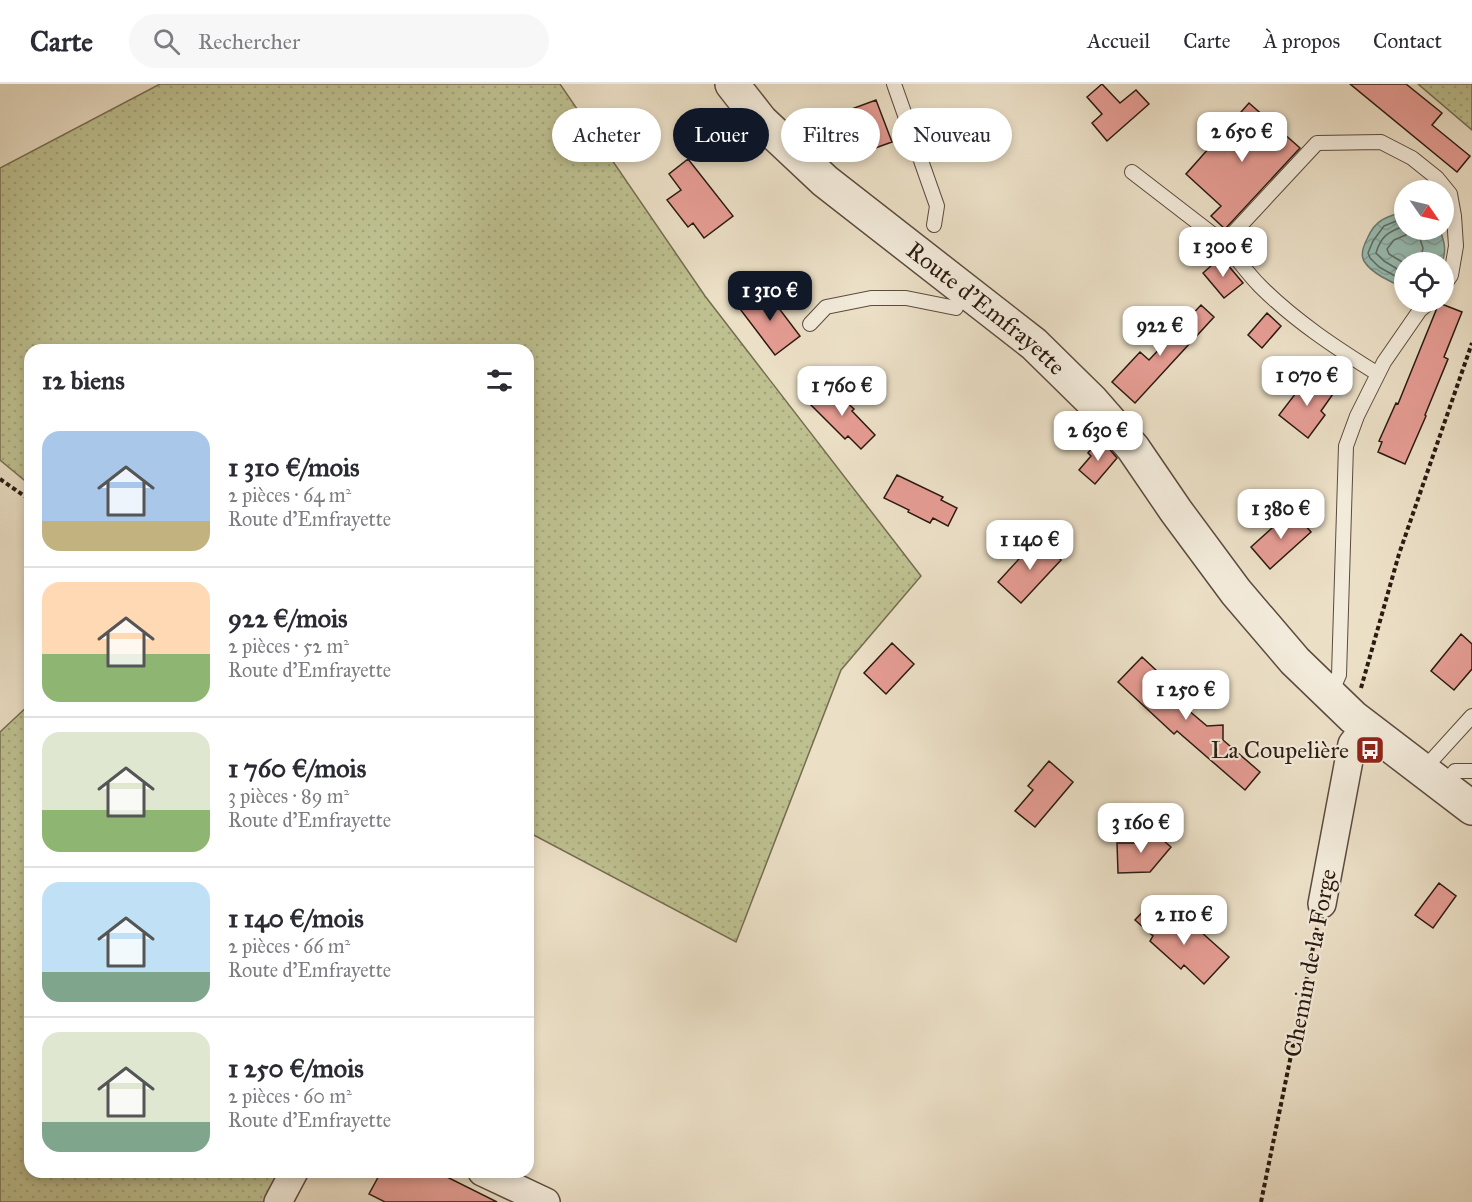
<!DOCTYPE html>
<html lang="fr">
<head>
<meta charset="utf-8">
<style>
	:root { --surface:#fff; --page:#f7f7f7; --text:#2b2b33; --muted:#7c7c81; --line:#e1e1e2; --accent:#111827 }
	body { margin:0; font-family:"IM FELL Great Primer",serif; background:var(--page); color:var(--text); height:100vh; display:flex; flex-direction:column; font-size:22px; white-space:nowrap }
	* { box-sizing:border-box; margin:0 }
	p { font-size:20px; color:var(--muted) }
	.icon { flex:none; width:33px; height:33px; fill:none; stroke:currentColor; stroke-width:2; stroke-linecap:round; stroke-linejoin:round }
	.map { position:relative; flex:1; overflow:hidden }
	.sheet { position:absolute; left:24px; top:260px; width:510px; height:834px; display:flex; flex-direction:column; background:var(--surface); border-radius:18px; box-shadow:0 3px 9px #0003 }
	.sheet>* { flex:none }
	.top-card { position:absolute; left:552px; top:24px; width:570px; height:54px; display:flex; gap:12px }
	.needle { width:39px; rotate:124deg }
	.fabs { position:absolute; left:1394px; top:96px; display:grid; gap:12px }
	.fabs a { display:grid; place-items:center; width:60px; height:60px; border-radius:50%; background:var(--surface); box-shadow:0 3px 9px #0003; font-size:30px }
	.price { position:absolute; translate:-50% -51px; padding:0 14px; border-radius:12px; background:#fff; color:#222; font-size:20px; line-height:39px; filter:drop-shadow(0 2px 3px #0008) }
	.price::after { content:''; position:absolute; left:50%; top:36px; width:18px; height:14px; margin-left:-9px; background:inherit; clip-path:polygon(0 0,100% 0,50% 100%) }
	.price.on { background:var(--accent); color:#fff }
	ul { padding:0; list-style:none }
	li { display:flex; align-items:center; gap:18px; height:150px; padding:0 18px }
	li+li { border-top:2px solid var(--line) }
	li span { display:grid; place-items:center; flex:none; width:168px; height:120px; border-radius:18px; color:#555 }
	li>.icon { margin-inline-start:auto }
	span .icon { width:72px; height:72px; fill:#fffc; stroke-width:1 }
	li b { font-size:26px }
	h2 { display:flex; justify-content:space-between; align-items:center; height:72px; padding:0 18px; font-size:26px }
	.tag { padding:0 21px; border-radius:27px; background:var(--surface); box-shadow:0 3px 9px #0003; font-size:21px; line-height:54px }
	.tag.on { background:var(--accent); color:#fff }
	header { display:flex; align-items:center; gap:36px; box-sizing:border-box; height:84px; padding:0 30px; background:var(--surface); border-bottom:2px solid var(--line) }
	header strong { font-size:28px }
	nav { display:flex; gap:33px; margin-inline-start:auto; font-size:21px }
	.search { width:420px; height:54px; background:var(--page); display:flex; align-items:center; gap:15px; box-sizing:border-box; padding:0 21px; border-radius:33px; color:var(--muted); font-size:22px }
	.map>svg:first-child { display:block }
	.grass { fill:url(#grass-dots); stroke:#756d50; stroke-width:1.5 }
	.water { fill:url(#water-waves); stroke:#6d7c72; stroke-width:1.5 }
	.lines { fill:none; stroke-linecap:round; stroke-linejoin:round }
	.shore { stroke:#626c62; stroke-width:1.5 }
	.building { fill:#e59c93; stroke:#2c1a11; stroke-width:1.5 }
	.service-casing { stroke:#5c4b3e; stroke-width:16 }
	.minor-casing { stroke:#5c4b3e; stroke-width:30 }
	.tertiary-casing { stroke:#5c4b3e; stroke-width:36 }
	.path { stroke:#2c1a11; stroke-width:4; stroke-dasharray:4.5 3; stroke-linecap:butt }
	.service { stroke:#f2eada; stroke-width:14 }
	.minor { stroke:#f2eada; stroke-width:27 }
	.tertiary { stroke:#f2eada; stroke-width:33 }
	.labels { text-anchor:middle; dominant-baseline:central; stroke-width:4.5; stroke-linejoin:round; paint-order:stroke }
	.street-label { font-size:24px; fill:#2c1a11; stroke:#f2eada }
	.poi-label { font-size:24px; fill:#2c1a11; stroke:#f2eada; text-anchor:end }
</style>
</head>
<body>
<header>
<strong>Carte</strong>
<div class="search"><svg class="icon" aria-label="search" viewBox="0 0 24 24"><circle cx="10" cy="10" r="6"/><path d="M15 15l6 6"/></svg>Rechercher</div>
<nav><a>Accueil</a><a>Carte</a><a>À propos</a><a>Contact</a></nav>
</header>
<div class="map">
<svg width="1472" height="1118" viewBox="0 0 1472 1118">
	<defs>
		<pattern id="grass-dots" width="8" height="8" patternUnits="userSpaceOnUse" patternTransform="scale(1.5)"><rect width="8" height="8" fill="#bec090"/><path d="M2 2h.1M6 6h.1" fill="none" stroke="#a3a47b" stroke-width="1.8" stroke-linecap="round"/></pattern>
		<pattern id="water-waves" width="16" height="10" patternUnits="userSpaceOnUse" patternTransform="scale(1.5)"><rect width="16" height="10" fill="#98bdb3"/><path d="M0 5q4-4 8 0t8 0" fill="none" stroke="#83a299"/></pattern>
	</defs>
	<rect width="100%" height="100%" fill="#ebdfc6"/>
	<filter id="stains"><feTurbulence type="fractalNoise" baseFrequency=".00333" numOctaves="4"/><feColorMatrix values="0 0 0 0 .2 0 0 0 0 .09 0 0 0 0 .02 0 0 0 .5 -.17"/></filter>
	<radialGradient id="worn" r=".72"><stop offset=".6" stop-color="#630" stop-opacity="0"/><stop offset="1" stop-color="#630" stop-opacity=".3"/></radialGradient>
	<!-- grass -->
	<path class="grass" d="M160 0H560L705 212 921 492 841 586 736 858 528 748V266H30V401L0 376V84Z
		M1418 0H1472V46Z
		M30 620V1088H301L285 1118H0V648Z"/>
	<!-- water -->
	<path class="water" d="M1404 127V146H1440C1444 157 1447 166 1442 178H1404V203C1392 199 1371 189 1364 177 1360 171 1364 161 1367 155 1370 148 1375 140 1382 136 1388 132 1397 130 1404 127Z"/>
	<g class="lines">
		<!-- shore -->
		<path class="shore" d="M1404 134 1384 142 1373 157 1368 169 1370 174 1379 183 1404 197
			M1404 142C1388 148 1381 152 1376 169L1384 177 1404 189
			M1404 179 1389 170 1387 165 1394 156 1415 147 1418 149 1423 164 1420 178"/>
	</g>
	<!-- building -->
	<path class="building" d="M1102 0 1120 19 1136 6 1149 20 1107 57 1092 39 1102 30 1087 13Z
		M1350 0H1406L1442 29 1432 41 1470 72 1457 88Z
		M876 16 892 58 850 73 842 52 856 47 849 26Z
		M1249 19 1300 64 1225 145 1211 132 1221 122 1186 90Z
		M688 75 733 132 704 154 693 139 688 143 667 116 681 106 669 90Z
		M1221 173 1243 199 1224 214 1203 189Z
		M765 206 800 252 775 271 740 225Z
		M1439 219 1462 228 1444 273 1448 275 1425 331 1426 332 1405 380 1378 368 1382 358 1379 357 1396 319 1398 320Z
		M1201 221 1214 233 1135 319 1112 298 1140 268 1149 276Z
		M1267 229 1281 242 1262 264 1248 251Z
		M1309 292 1333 310 1321 327 1325 331 1308 354 1279 331Z
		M828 302 837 311 838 310 854 325 852 327 875 351 861 365 848 352 845 355 810 320Z
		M1100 354 1117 374 1095 400 1079 386 1091 372 1088 369Z
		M897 391 943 413 941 416 957 424 948 442 933 434 930 439 908 428 909 426 884 414Z
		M1292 426 1311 448 1270 485 1251 463Z
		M1038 454 1061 476 1021 519 998 498Z
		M1461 550 1472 560V585L1454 606 1431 587Z
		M892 559 914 580 886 610 864 589Z
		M1142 573 1186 614 1181 620 1207 642 1223 641V656L1260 688 1245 706 1177 647 1174 650 1118 598Z
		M1049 677 1073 698 1035 743 1015 727 1033 706 1028 702Z
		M1149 744 1171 763 1150 788 1118 789 1117 759H1136Z
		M1439 799 1456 812 1433 844 1415 831Z
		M1148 822 1179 850 1190 838 1229 873 1204 900 1184 881 1181 885 1150 857 1153 852 1135 836Z
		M381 1088H437L497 1118H385L369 1110Z"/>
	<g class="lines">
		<!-- service casing -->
		<g class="service-casing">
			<path id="service" d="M894 0 937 122 934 141
				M1132 88 1224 159
				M810 240 826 223 871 214H906L956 224
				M1378 290C1336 264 1295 237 1260 202 1247 189 1236 173 1224 159L1317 59 1381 58 1412 74 1437 94 1450 110 1454 132 1456 162 1451 191 1443 203
				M1330 611 1339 591 1346 362 1357 332 1384 278 1420 226 1430 218
				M1422 687 1472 632
				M1443 703 1455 687H1472"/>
		</g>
		<!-- minor casing -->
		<g class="minor-casing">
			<path id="minor" d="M1322 820 1352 660 1365 643
				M482 1088 546 1118
				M278 1118 294 1088"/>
		</g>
		<!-- tertiary casing -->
		<g class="tertiary-casing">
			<g id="tertiary">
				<path id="s1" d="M732 0 761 37 825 97 1034 260 1092 317 1133 364 1176 427 1236 508 1295 577 1353 633 1472 724"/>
			</g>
		</g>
		<!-- path -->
		<path class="path" d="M0 395 30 416
			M1361 604 1399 470 1472 259
			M1261 1118 1317 844"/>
		<!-- service -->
		<use href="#service" class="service"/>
		<!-- minor -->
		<use href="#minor" class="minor"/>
		<!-- tertiary -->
		<use href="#tertiary" class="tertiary"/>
	</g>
	<!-- icons -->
	<defs>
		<g id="bus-square" transform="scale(1.5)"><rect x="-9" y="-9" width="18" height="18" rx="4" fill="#8f2418" stroke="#f2eada"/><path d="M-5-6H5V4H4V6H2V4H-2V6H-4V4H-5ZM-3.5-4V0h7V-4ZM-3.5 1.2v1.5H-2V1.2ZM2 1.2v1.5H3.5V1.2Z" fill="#fff"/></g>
	</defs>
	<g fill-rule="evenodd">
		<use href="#bus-square" x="1370" y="666"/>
	</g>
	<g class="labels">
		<!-- street labels -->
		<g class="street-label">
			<text stroke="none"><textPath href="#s1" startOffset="340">Route d'Emfrayette</textPath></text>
			<text transform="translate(1310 879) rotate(-79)">Chemin de la Forge</text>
		</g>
		<!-- poi labels -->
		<g class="poi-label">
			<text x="1349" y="666">La Coupelière</text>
		</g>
	</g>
	<rect width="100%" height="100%" filter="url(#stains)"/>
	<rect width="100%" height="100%" fill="url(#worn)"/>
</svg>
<div class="fabs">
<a><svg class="needle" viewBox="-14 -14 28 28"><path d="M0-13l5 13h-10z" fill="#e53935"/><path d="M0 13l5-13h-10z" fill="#7c7c81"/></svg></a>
<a><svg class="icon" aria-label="locate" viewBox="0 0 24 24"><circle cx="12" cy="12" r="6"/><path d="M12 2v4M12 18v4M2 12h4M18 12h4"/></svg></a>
</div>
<b class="price" style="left:1242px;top:79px">2 650 €</b>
<b class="price" style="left:1223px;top:194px">1 300 €</b>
<b class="price on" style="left:770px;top:238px">1 310 €</b>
<b class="price" style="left:1160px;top:273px">922 €</b>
<b class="price" style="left:1307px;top:323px">1 070 €</b>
<b class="price" style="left:842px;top:333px">1 760 €</b>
<b class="price" style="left:1098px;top:378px">2 630 €</b>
<b class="price" style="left:1281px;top:456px">1 380 €</b>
<b class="price" style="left:1030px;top:487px">1 140 €</b>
<b class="price" style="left:1186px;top:637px">1 250 €</b>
<b class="price" style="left:1141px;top:770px">3 160 €</b>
<b class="price" style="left:1184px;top:862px">2 110 €</b>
<div class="top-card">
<a class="tag">Acheter</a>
<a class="tag on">Louer</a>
<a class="tag">Filtres</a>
<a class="tag">Nouveau</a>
</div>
<section class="sheet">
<h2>12 biens<svg class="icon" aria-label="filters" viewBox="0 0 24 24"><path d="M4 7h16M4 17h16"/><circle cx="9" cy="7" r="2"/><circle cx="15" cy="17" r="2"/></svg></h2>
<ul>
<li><span style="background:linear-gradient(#a9c7e8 75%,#c2b280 0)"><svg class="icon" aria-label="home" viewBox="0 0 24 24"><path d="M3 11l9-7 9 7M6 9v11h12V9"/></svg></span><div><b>1 310 €/mois</b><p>2 pièces · 64 m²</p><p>Route d'Emfrayette</p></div></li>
<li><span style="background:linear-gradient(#ffd9b3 60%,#8fb573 0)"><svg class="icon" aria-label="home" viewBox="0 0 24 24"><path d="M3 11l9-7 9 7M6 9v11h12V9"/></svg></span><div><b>922 €/mois</b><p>2 pièces · 52 m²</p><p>Route d'Emfrayette</p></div></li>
<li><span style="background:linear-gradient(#dfe7d0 65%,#8fb573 0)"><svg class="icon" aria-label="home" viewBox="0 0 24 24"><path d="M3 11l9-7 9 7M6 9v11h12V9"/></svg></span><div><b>1 760 €/mois</b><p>3 pièces · 89 m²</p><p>Route d'Emfrayette</p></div></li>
<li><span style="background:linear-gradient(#bfe0f5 75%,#7fa58c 0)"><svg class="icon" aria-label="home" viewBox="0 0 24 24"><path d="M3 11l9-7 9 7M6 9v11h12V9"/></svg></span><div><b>1 140 €/mois</b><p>2 pièces · 66 m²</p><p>Route d'Emfrayette</p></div></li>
<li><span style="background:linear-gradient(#dfe7d0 75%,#7fa58c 0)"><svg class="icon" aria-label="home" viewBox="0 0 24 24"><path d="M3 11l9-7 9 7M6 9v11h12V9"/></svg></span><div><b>1 250 €/mois</b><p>2 pièces · 60 m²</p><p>Route d'Emfrayette</p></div></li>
</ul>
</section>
</div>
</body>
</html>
